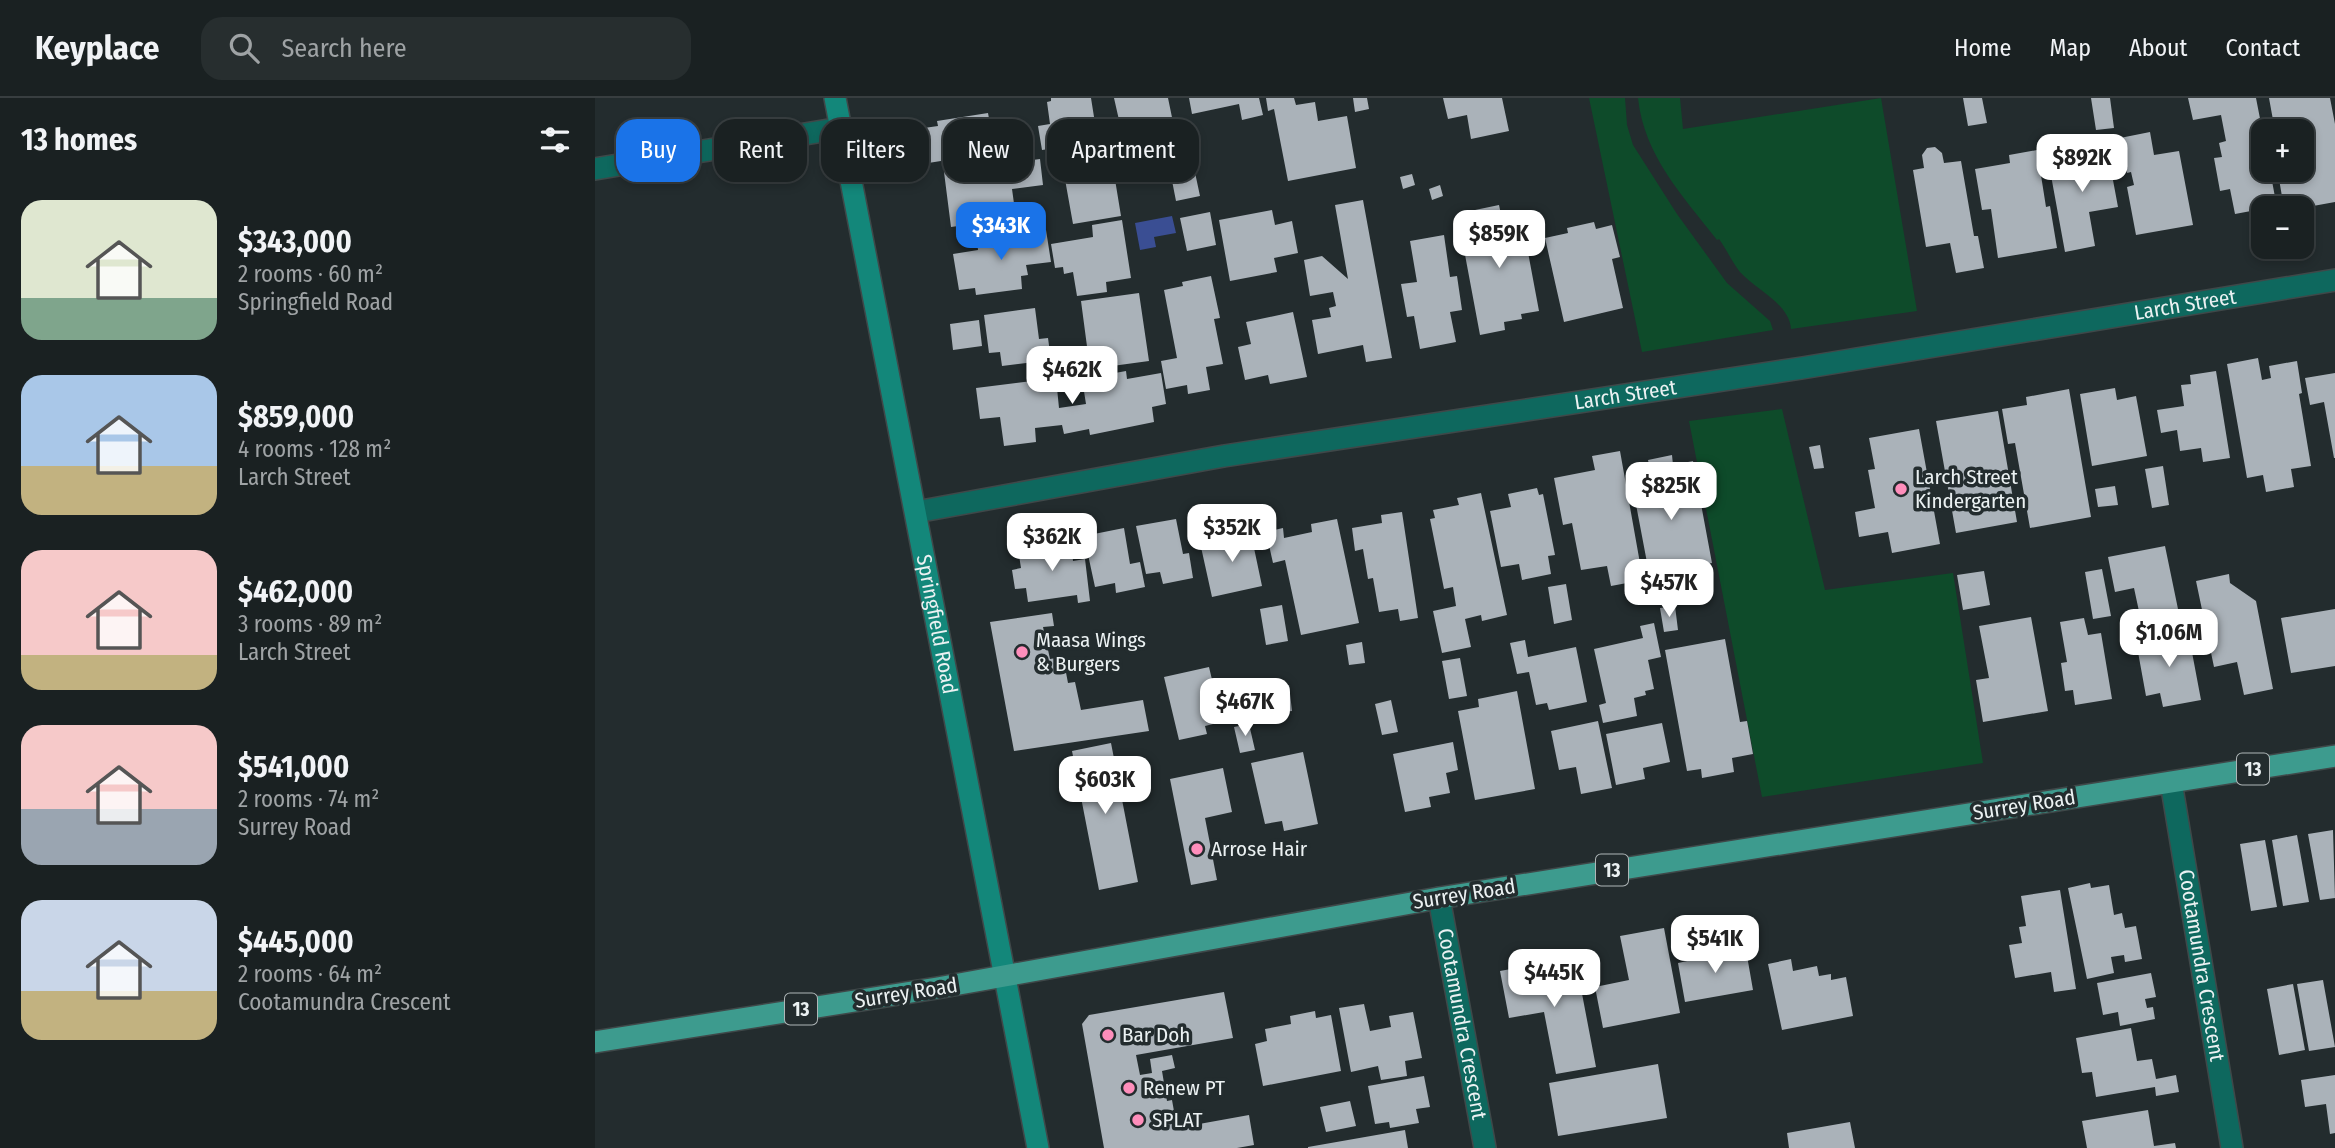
<!DOCTYPE html>
<html lang="en">
<head>
<meta charset="utf-8">
<style>
	:root { --surface:#1a2122; --page:#272e2f; --text:#f1f3f6; --muted:#9fa3a5; --line:#383e40; --accent:#1a73e8 }
	body { margin:0; font-family:"Fira Sans Condensed",sans-serif; background:var(--page); color:var(--text); height:100vh; display:flex; flex-direction:column; font-size:26px; white-space:nowrap }
	* { box-sizing:border-box; margin:0 }
	p { font-size:23px; color:var(--muted) }
	.icon { flex:none; width:38px; height:38px; fill:none; stroke:currentColor; stroke-width:2; stroke-linecap:round; stroke-linejoin:round }
	.map { position:relative; flex:1; overflow:hidden }
	.details { display:flex; flex-direction:column; background:var(--surface); width:595px }
	.details>* { flex:none }
	.guide { position:absolute; left:21px; top:21px; width:665px; height:63px; display:flex; gap:14px }
	.controls { position:absolute; left:1656px; top:21px; display:grid; gap:14px }
	.controls a { display:grid; place-items:center; width:63px; height:63px; border-radius:14px; background:var(--surface); box-shadow:0 4px 10px #0003,0 0 0 2px var(--line); font-size:35px }
	.price { position:absolute; translate:-50% -60px; padding:0 16px; border-radius:14px; background:#fff; color:#222; font-size:23px; line-height:46px; filter:drop-shadow(0 2px 4px #0008) }
	.price::after { content:''; position:absolute; left:50%; top:42px; width:21px; height:16px; margin-left:-10px; background:inherit; clip-path:polygon(0 0,100% 0,50% 100%) }
	.price.current { background:var(--accent); color:#fff }
	ul { padding:0; list-style:none }
	li { display:flex; align-items:center; gap:21px; height:175px; padding:0 21px }
	li span { display:grid; place-items:center; flex:none; width:196px; height:140px; border-radius:21px; color:#555 }
	li>.icon { margin-inline-start:auto }
	span .icon { width:84px; height:84px; fill:#fffc; stroke-width:1 }
	li b { font-size:30px }
	h2 { display:flex; justify-content:space-between; align-items:center; height:84px; padding:0 21px; font-size:30px }
	.pill { padding:0 24px; border-radius:21px; background:var(--surface); box-shadow:0 4px 10px #0003,0 0 0 2px var(--line); font-size:24px; line-height:63px }
	.pill.current { background:var(--accent); color:#fff }
	header { display:flex; align-items:center; gap:42px; box-sizing:border-box; height:98px; padding:0 35px; background:var(--surface); border-bottom:2px solid var(--line) }
	header strong { font-size:33px }
	nav { display:flex; gap:38px; margin-inline-start:auto; font-size:24px }
	.search { width:490px; height:63px; background:var(--page); display:flex; align-items:center; gap:18px; box-sizing:border-box; padding:0 24px; border-radius:21px; color:var(--muted); font-size:26px }
	main { display:flex; flex:1; min-height:0 }
	.map>svg:first-child { display:block }
	.green { fill:#0e4b2a }
	.water { fill:#3a4e93 }
	.building { fill:#aab2b9 }
	.lines { fill:none; stroke-linecap:round; stroke-linejoin:round }
	.street-casing { stroke:#3f4849; stroke-width:24 }
	.secondary-casing { stroke:#3f4849; stroke-width:24 }
	.primary-casing { stroke:#3f4849; stroke-width:24 }
	.street { stroke:#0e685e; stroke-width:21 }
	.secondary { stroke:#13877a; stroke-width:21 }
	.primary { stroke:#3d9b8e; stroke-width:21 }
	.poi-dot { fill:#fe8ebb; stroke:#232c2e; stroke-width:2.5 }
	.labels { text-anchor:middle; dominant-baseline:central; stroke-width:7; stroke-linejoin:round; paint-order:stroke }
	.shield { fill:#232c2e; stroke:#afb6b7; stroke-width:2 }
	.shield-label { font-size:19px; font-weight:bold; fill:#ebf1f2 }
	.street-label { font-size:21px; fill:#ebf1f2; stroke:#232c2e }
	.poi-label { font-size:21px; fill:#ebf1f2; stroke:#232c2e; text-anchor:start }
</style>
</head>
<body>
<header>
<strong>Keyplace</strong>
<div class="search"><svg class="icon" aria-label="search" viewBox="0 0 24 24"><circle cx="10" cy="10" r="6"/><path d="M15 15l6 6"/></svg>Search here</div>
<nav><a>Home</a><a>Map</a><a>About</a><a>Contact</a></nav>
</header>
<main>
<section class="details">
<h2>13 homes<svg class="icon" aria-label="filters" viewBox="0 0 24 24"><path d="M4 7h16M4 17h16"/><circle cx="9" cy="7" r="2"/><circle cx="15" cy="17" r="2"/></svg></h2>
<ul>
<li><span style="background:linear-gradient(#dfe7d0 70%,#7fa58c 0)"><svg class="icon" aria-label="home" viewBox="0 0 24 24"><path d="M3 11l9-7 9 7M6 9v11h12V9"/></svg></span><div><b>$343,000</b><p>2 rooms · 60 m²</p><p>Springfield Road</p></div></li>
<li><span style="background:linear-gradient(#a9c7e8 65%,#c2b280 0)"><svg class="icon" aria-label="home" viewBox="0 0 24 24"><path d="M3 11l9-7 9 7M6 9v11h12V9"/></svg></span><div><b>$859,000</b><p>4 rooms · 128 m²</p><p>Larch Street</p></div></li>
<li><span style="background:linear-gradient(#f6c9c9 75%,#c2b280 0)"><svg class="icon" aria-label="home" viewBox="0 0 24 24"><path d="M3 11l9-7 9 7M6 9v11h12V9"/></svg></span><div><b>$462,000</b><p>3 rooms · 89 m²</p><p>Larch Street</p></div></li>
<li><span style="background:linear-gradient(#f6c9c9 60%,#9aa5b1 0)"><svg class="icon" aria-label="home" viewBox="0 0 24 24"><path d="M3 11l9-7 9 7M6 9v11h12V9"/></svg></span><div><b>$541,000</b><p>2 rooms · 74 m²</p><p>Surrey Road</p></div></li>
<li><span style="background:linear-gradient(#c9d6e8 65%,#c2b280 0)"><svg class="icon" aria-label="home" viewBox="0 0 24 24"><path d="M3 11l9-7 9 7M6 9v11h12V9"/></svg></span><div><b>$445,000</b><p>2 rooms · 64 m²</p><p>Cootamundra Crescent</p></div></li>
</ul>
</section>
<div class="map">
<svg width="1740" height="1050" viewBox="0 0 1740 1050">
	<rect width="100%" height="100%" fill="#232c2e"/>
	<!-- green -->
	<path class="green" d="M994 0H1030L1032 27 1038 47 1082 116 1132 185 1175 223 1178 232 1047 254Z
		M1043 0H1085L1088 31 1286 0 1322 213 1196 231C1194 205 1161 192 1145 174 1137 164 1132 152 1124 141L1122 142C1088 98 1049 58 1043 0Z
		M1187 311 1230 492 1358 475 1388 665 1167 699 1094 323Z"/>
	<!-- water -->
	<path class="water" d="M577 118 581 135 559 139 561 149 545 152 540 125Z"/>
	<!-- building -->
	<path class="building" d="M456 0H496L503 44 447 52 443 28 455 26 452 4 456 3Z
		M519 0H573L579 29 553 35 556 47 531 53Z
		M594 0H664L668 17 647 22 644 6 597 16Z
		M671 0H699L701 7 720 4 723 23 752 18 761 70 693 83 679 11 673 13Z
		M758 0H772L774 11 760 14Z
		M848 0H907L914 33 876 41 872 17 853 21Z
		M1368 0H1387L1392 25 1373 28Z
		M1496 0H1515L1519 30 1501 32Z
		M1593 0H1661L1668 36V72H1675L1682 110H1668V130L1659 131 1656 113 1640 116 1635 91 1625 93 1619 60 1627 59 1624 45 1631 43 1626 17 1598 22Z
		M1674 0H1735L1740 26V104L1707 110H1689L1684 81 1689 80 1687 72H1706V33H1680Z
		M393 15 395 26 411 24 415 52 327 66 322 31 343 28 342 23Z
		M1555 34 1559 57 1584 53 1598 127 1541 137 1532 89 1539 87 1536 74 1532 75 1525 40Z
		M592 37 605 98 581 103 569 42Z
		M1340 49 1347 55 1349 65 1366 63 1379 138H1383L1389 170 1361 175 1355 145 1331 149 1318 72 1329 70 1327 57 1332 50Z
		M1512 50 1523 109 1494 114 1500 148 1470 154 1453 61Z
		M515 51 526 118 478 126 466 59Z
		M1442 52 1451 109 1455 108 1462 150 1403 160 1396 111 1387 112 1380 71 1415 65 1414 57Z
		M445 61 448 87 417 91 421 120 356 129 349 74Z
		M817 76 820 87 808 91 805 79Z
		M845 87 848 98 837 102 834 91Z
		M768 102 797 260 771 264 768 247 723 256 717 222 736 219 734 210 741 208 738 194 715 198 709 162 727 158 753 181 740 107Z
		M904 107 907 121 926 117 944 213 926 216 927 221 909 224 910 232 885 237 865 130 883 127 880 112Z
		M677 112 680 127 697 123 703 155 679 160 682 174 635 183 624 122Z
		M615 114 621 147 592 153 585 120Z
		M527 122 536 180 511 184 512 194 482 198 478 174 469 176 468 169 460 170 456 146 498 139 497 127Z
		M999 124 1001 131 1017 127 1025 159 1017 161 1028 210 969 224 950 140 973 135 972 130Z
		M451 132 456 164 431 167 433 177 426 178 427 191 381 197 380 190 364 192 358 156 383 152 382 142Z
		M849 137 855 179 862 178 867 212 855 214 861 244 825 251 819 218 812 219 806 186 822 184 815 143Z
		M616 178 625 220 619 221 628 266 611 269 615 292 593 296 592 287 571 291 566 263 582 260 569 192 588 188 587 184Z
		M544 195 554 263 495 271 486 203Z
		M440 210 444 241 453 240 456 262 407 268 405 254 394 255 389 217Z
		M698 214 712 279 675 286 673 277 650 282 643 249 656 246 651 224Z
		M384 222 387 248 358 252 355 226Z
		M1663 260 1667 282 1676 280 1674 268 1702 263 1707 295 1704 296 1716 368 1696 371 1699 389 1671 394 1668 377 1652 380 1632 266Z
		M531 273 532 281 566 275 571 306 557 309 559 324 495 337 494 331 469 336 467 327 440 330 441 344 409 348 405 319 385 321 381 290 461 280 464 310 491 306 487 281Z
		M1621 273 1635 360 1608 364 1606 350 1585 353 1582 332 1566 335 1562 312 1589 308 1586 287 1596 286 1595 277Z
		M1740 275V360H1739L1729 304 1715 307 1710 280Z
		M1520 290 1522 302 1541 298 1552 358 1497 368 1485 296Z
		M1474 291 1496 419 1435 430 1420 345 1413 346 1407 311 1432 307 1431 299Z
		M1403 313 1422 424 1361 435 1341 323Z
		M1324 331 1345 446 1297 455 1293 434 1264 439 1260 414 1280 410 1273 372 1280 371 1274 340Z
		M1225 347 1229 370 1219 371 1214 349Z
		M1025 353 1048 482 1016 488 1012 468 986 472 977 425 968 427 959 380 1000 372 997 358Z
		M1077 357 1078 367 1098 363 1117 465 1097 469 1100 483 1057 491 1036 380 1056 376 1053 362Z
		M1568 368 1574 407 1557 410 1550 371Z
		M1520 388 1523 407 1503 409 1500 391Z
		M942 390 944 397 948 396 960 457 953 458 956 476 927 482 924 466 906 469 895 413 916 409 913 396Z
		M886 395 912 517 887 523 886 517 870 521 876 549 847 555 838 513 861 508 858 489 849 491 835 421 840 420 838 412 864 407 862 400Z
		M807 414 823 520 805 523 803 511 784 514 778 480 773 481 768 451 760 453 757 430 787 425 786 417Z
		M581 421 588 456 594 455 598 480 568 486 565 474 551 476 541 428Z
		M742 421 764 525 706 537 690 462 678 465 671 434 688 430 689 440 717 434 716 426Z
		M529 430 535 466 545 464 550 489 521 495 520 485 500 489 489 438Z
		M655 431 667 488 617 499 606 449 622 446 621 439Z
		M476 444 478 463 490 461 495 503 483 505 482 497 433 504 431 490 420 491 417 472 426 470 423 451Z
		M1570 448 1583 511 1545 518 1539 490 1520 494 1513 459Z
		M1507 471 1516 518 1498 521 1490 474Z
		M1389 473 1395 507 1368 512 1362 477Z
		M1634 476 1635 485 1661 503 1678 591 1649 597 1642 564 1619 569 1601 483Z
		M971 486 977 522 959 526 953 489Z
		M687 507 693 543 671 547 665 511Z
		M1080 508 1083 532 1069 534 1065 510Z
		M1740 511V568L1696 575 1686 520Z
		M457 515 459 528 448 529 455 561 468 559 473 585 480 584 486 612 548 602 554 633 419 653 395 524Z
		M1436 519 1453 613 1388 624 1381 582 1394 580 1384 528Z
		M1489 520 1493 537 1506 535 1517 601 1480 607 1478 592 1470 593 1466 565 1472 564 1465 524Z
		M1059 525 1066 559 1053 562 1059 591 1050 593 1051 597 1039 600 1042 618 1008 625 1004 607 1011 605 999 551 1048 540 1045 528Z
		M1593 533 1606 602 1568 609 1565 595 1551 598 1541 543Z
		M1130 541 1145 624 1152 623 1158 656 1137 660 1139 674 1107 680 1106 671 1092 673 1070 552Z
		M930 542 933 559 981 549 992 604 954 612 952 605 941 607 934 574 922 576 915 545Z
		M767 544 770 565 754 567 751 547Z
		M865 560 872 598 854 601 847 563Z
		M614 569 624 611 615 613 618 626 610 628 612 636 584 642 569 579Z
		M694 587 697 613 679 615 676 589Z
		M922 593 940 691 880 702 863 613 884 609 883 601Z
		M796 602 803 634 787 637 780 606Z
		M1003 623 1017 690 986 696 981 669 964 672 956 633Z
		M1067 625 1075 664 1048 670 1050 681 1021 687 1011 636Z
		M654 626 660 652 645 655 639 629Z
		M858 644 863 672 851 675 855 695 834 699 836 709 810 714 798 656Z
		M516 645 543 784 504 792 477 653Z
		M708 654 723 726 689 733 687 723 670 726 656 665Z
		M628 670 637 714 610 720 622 782 596 787 575 681Z
		M1738 732 1740 800 1725 802 1713 736Z
		M1702 737 1714 804 1688 808 1677 742Z
		M1670 742 1682 809 1656 813 1645 746Z
		M1495 785 1496 790 1514 787 1519 817 1527 815 1530 830 1541 828 1547 861 1530 864 1529 857 1516 859 1519 875 1492 881 1473 790Z
		M1465 792 1481 891 1459 894 1456 874 1420 880 1414 847 1427 845 1424 829 1431 828 1426 798Z
		M1069 830 1085 915 1008 930 1000 889 1034 882 1025 838Z
		M1122 851 1123 857 1151 852 1158 892 1090 904 1083 865 1097 862 1096 855Z
		M980 859 1001 969 961 976 949 914 914 920 905 873Z
		M1196 861 1198 873 1222 868 1224 878 1236 876V882L1251 879 1258 918 1187 932 1173 866Z
		M1556 875 1561 899 1550 901 1552 910 1558 909 1560 921 1525 928 1523 914 1508 917 1502 885Z
		M1728 882 1740 949 1714 953 1702 886Z
		M1698 886 1710 952 1684 957 1672 891Z
		M629 894 638 940 541 957 545 977 557 975 555 961 577 957 580 970 567 973 572 1003 577 1002 582 1030 654 1017 659 1047 642 1050H509L487 926 494 917Z
		M769 906 775 933 796 929 794 918 818 914 827 960 810 963 812 978 786 982 783 968 756 974 744 910Z
		M720 913 721 920 736 917 746 973 668 988 660 946 672 943 670 931 696 926 695 918Z
		M1536 930 1542 963 1557 961 1561 981 1581 977 1584 994 1561 998 1560 989 1501 999 1497 974 1487 975 1481 940Z
		M1063 966 1072 1020 963 1038 954 985Z
		M1740 977V1035L1735 1036 1731 1006 1710 1009 1706 982Z
		M829 978 835 1009 821 1011 824 1025 795 1030 794 1024 780 1026 773 988Z
		M755 1003 761 1028 731 1034 725 1009Z
		M1553 1012 1559 1048 1580 1045 1581 1050H1492L1487 1023Z
		M1255 1024 1260 1050H1194L1192 1035Z
		M810 1032 813 1050H713V1049Z"/>
	<g class="lines">
		<!-- street casing -->
		<g class="street-casing">
			<g id="street">
				<path d="M0 71 246 30"/>
				<path id="s1" d="M321 414 629 358 1207 270 1740 182"/>
				<path id="s2" d="M1576 684 1637 1050"/>
				<path id="s3" d="M844 800 890 1050"/>
			</g>
		</g>
		<!-- secondary casing -->
		<g class="secondary-casing">
			<g id="secondary">
				<path id="s4" d="M240 0 443 1050"/>
			</g>
		</g>
		<!-- primary casing -->
		<g class="primary-casing">
			<path id="primary" d="M0 944 342 890 844 800 1740 658"/>
		</g>
		<!-- street -->
		<use href="#street" class="street"/>
		<!-- secondary -->
		<use href="#secondary" class="secondary"/>
		<!-- primary -->
		<use href="#primary" class="primary"/>
	</g>
	<!-- markers -->
	<g class="poi-dot">
		<circle cx="1306" cy="391" r="7"/>
		<circle cx="427" cy="554" r="7"/>
		<circle cx="602" cy="751" r="7"/>
		<circle cx="513" cy="937" r="7"/>
		<circle cx="534" cy="990" r="7"/>
		<circle cx="543" cy="1022" r="7"/>
	</g>
	<g class="labels">
		<!-- shield labels -->
		<g class="shield">
			<rect x="1642" y="655.5" width="32" height="31" rx="5"/>
			<rect x="1001" y="756.5" width="32" height="31" rx="5"/>
			<rect x="190" y="895.5" width="32" height="31" rx="5"/>
		</g>
		<g class="shield-label">
			<text x="1658" y="671">13</text>
			<text x="1017" y="772">13</text>
			<text x="206" y="911">13</text>
		</g>
		<!-- street labels -->
		<g class="street-label">
			<text stroke="none"><textPath href="#s1" startOffset="1286">Larch Street</textPath></text>
			<text stroke="none"><textPath href="#s1" startOffset="719">Larch Street</textPath></text>
			<text stroke="none"><textPath href="#s4" startOffset="536">Springfield Road</textPath></text>
			<text transform="translate(1429 707) rotate(-9)">Surrey Road</text>
			<text transform="translate(869 796) rotate(-9)">Surrey Road</text>
			<text stroke="none"><textPath href="#s2" startOffset="186">Cootamundra Crescent</textPath></text>
			<text transform="translate(311 895) rotate(-9)">Surrey Road</text>
			<text stroke="none"><textPath href="#s3" startOffset="128">Cootamundra Crescent</textPath></text>
		</g>
		<!-- poi labels -->
		<g class="poi-label">
			<text x="1320" y="379">Larch Street<tspan x="1320" dy="24">Kindergarten</tspan></text>
			<text x="441" y="542">Maasa Wings<tspan x="441" dy="24">&amp; Burgers</tspan></text>
			<text x="616" y="751">Arrose Hair</text>
			<text x="527" y="937">Bar Doh</text>
			<text x="548" y="990">Renew PT</text>
			<text x="557" y="1022">SPLAT</text>
		</g>
	</g>
</svg>
<div class="controls">
<a>+</a>
<a>−</a>
</div>
<b class="price" style="left:1487px;top:96px">$892K</b>
<b class="price current" style="left:406px;top:164px">$343K</b>
<b class="price" style="left:904px;top:172px">$859K</b>
<b class="price" style="left:477px;top:308px">$462K</b>
<b class="price" style="left:1076px;top:424px">$825K</b>
<b class="price" style="left:637px;top:466px">$352K</b>
<b class="price" style="left:457px;top:475px">$362K</b>
<b class="price" style="left:1074px;top:521px">$457K</b>
<b class="price" style="left:1574px;top:571px">$1.06M</b>
<b class="price" style="left:650px;top:640px">$467K</b>
<b class="price" style="left:510px;top:718px">$603K</b>
<b class="price" style="left:1120px;top:877px">$541K</b>
<b class="price" style="left:959px;top:911px">$445K</b>
<div class="guide">
<a class="pill current">Buy</a>
<a class="pill">Rent</a>
<a class="pill">Filters</a>
<a class="pill">New</a>
<a class="pill">Apartment</a>
</div>
</div>
</main>
</body>
</html>
